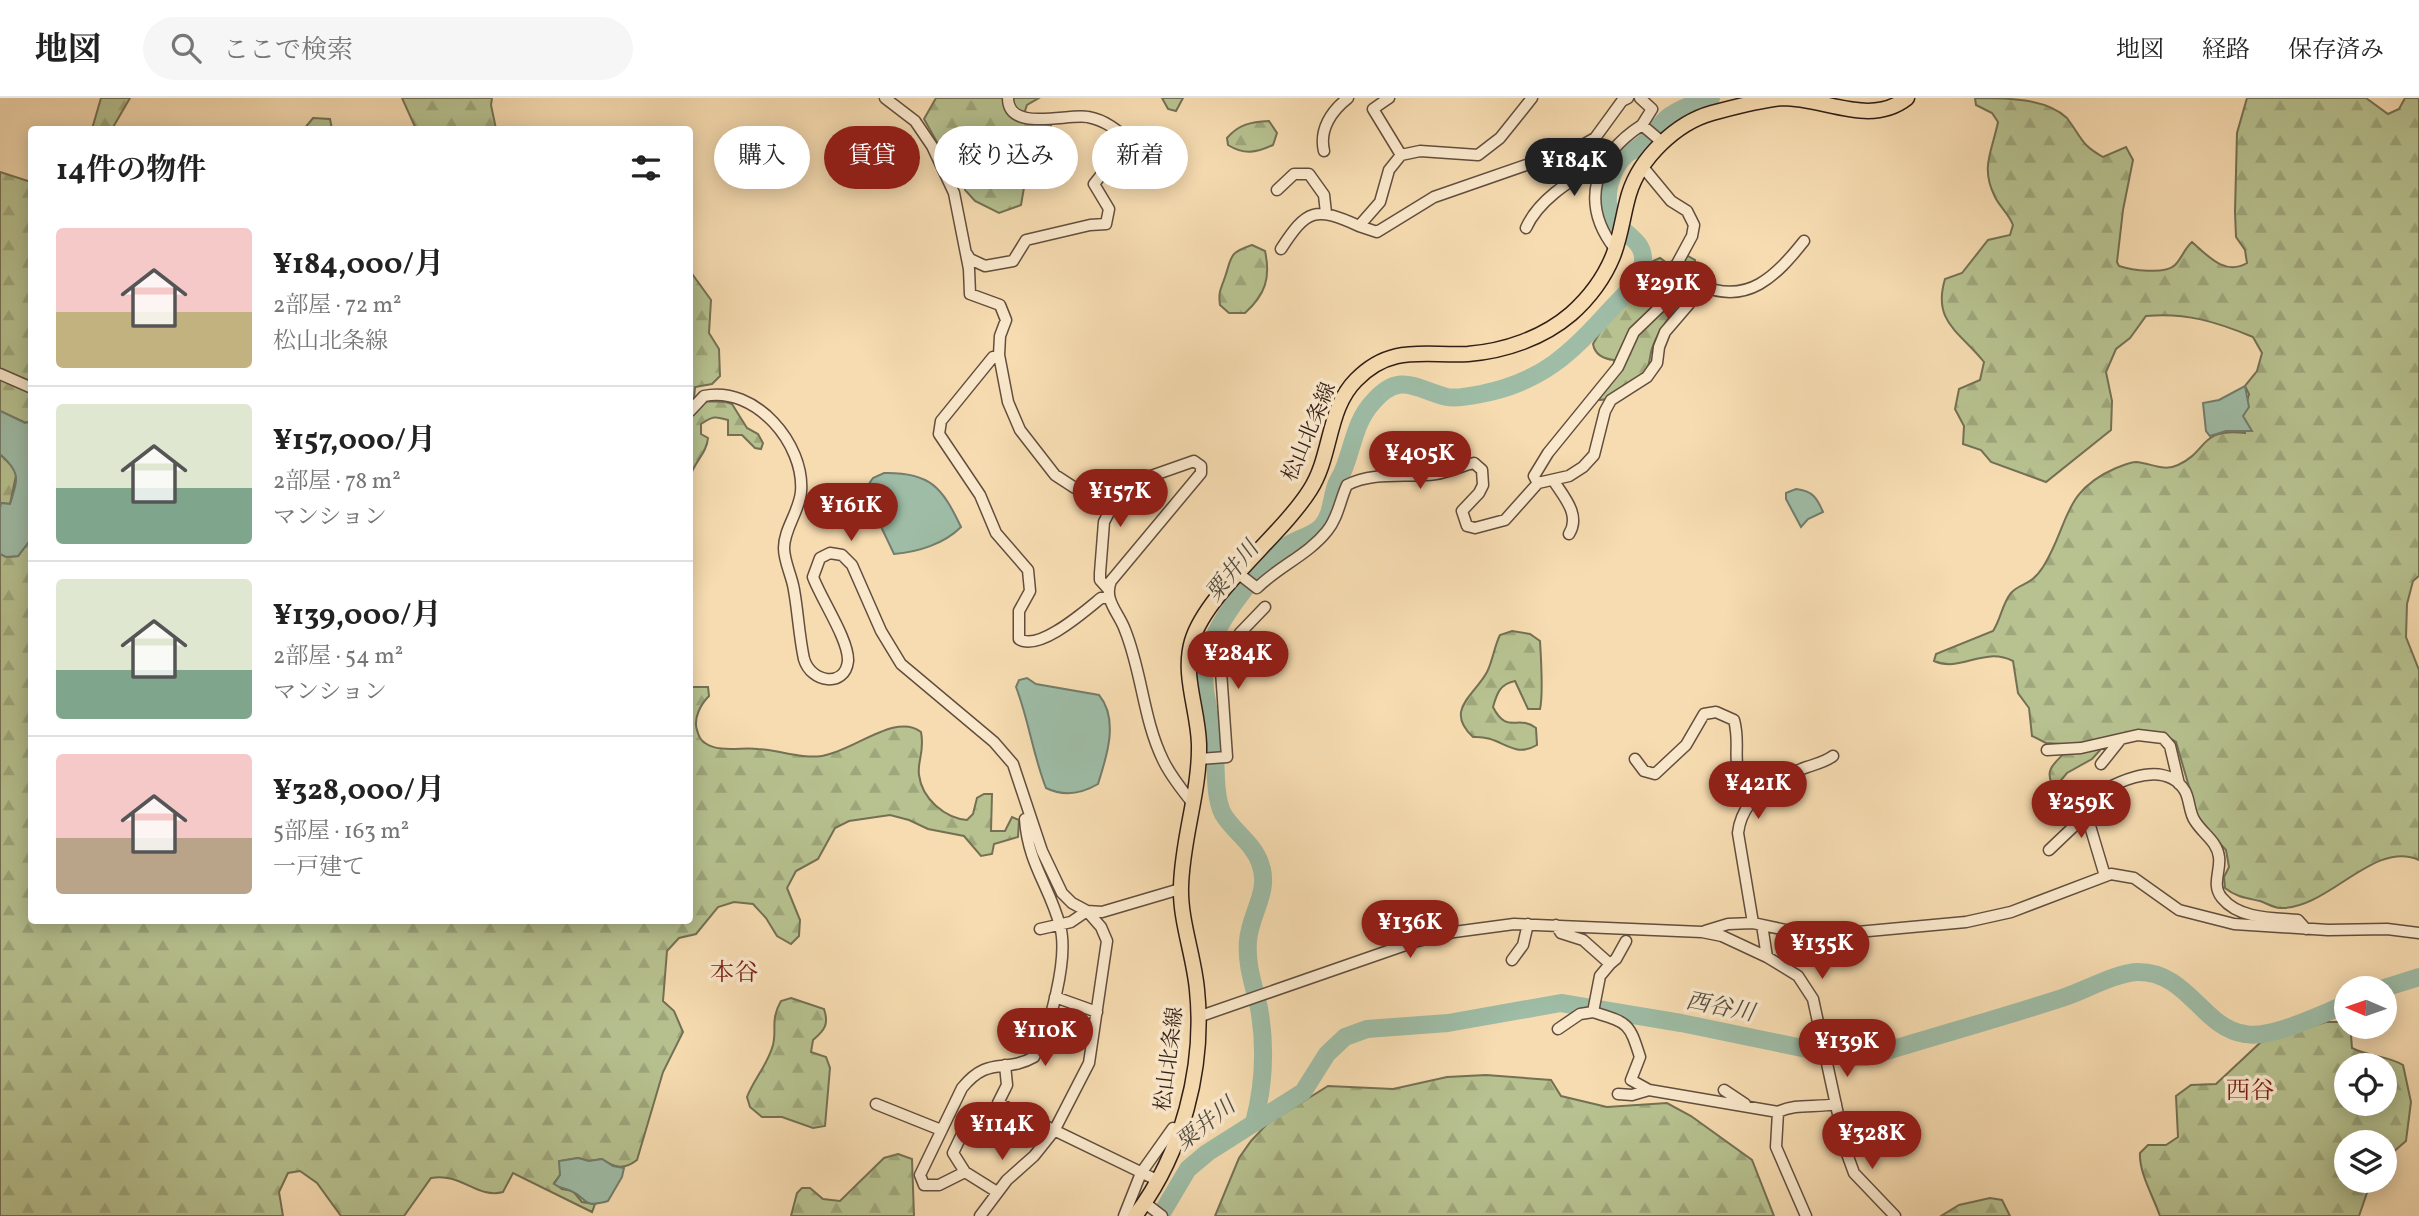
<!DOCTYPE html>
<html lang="ja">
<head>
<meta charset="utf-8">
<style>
	:root { --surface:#fff; --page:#f6f6f6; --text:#222; --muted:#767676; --line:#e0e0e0; --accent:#8f2418 }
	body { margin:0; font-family:Vollkorn,"Noto Serif JP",serif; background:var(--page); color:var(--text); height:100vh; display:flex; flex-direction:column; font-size:26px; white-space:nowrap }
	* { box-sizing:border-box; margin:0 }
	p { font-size:23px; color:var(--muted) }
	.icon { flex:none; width:38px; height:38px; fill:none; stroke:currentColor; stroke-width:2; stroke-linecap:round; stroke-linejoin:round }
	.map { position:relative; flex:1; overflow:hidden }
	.drawer { position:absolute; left:28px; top:28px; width:665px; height:798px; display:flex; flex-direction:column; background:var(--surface); border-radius:7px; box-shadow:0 4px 18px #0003 }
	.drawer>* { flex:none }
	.hud { position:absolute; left:714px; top:28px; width:665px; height:63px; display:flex; gap:14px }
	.needle { width:46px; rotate:272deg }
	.fabs { position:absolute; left:2334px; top:878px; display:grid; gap:14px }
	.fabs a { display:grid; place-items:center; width:63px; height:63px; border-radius:50%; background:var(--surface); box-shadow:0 4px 18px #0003; font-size:35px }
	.price { position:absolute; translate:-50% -60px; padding:0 16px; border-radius:24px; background:var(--accent); color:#fff; font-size:23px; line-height:46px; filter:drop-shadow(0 2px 4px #0008) }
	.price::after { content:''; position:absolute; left:50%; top:42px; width:21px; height:16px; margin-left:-10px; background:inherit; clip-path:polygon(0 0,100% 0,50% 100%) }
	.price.active { background:#222; color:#fff }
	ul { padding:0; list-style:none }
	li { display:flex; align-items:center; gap:21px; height:175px; padding:0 28px }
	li+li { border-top:2px solid var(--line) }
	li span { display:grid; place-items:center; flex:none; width:196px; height:140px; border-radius:7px; color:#555 }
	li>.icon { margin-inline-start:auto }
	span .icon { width:84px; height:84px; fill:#fffc; stroke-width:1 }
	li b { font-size:30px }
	h2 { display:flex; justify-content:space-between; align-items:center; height:84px; padding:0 28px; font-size:30px }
	.chip { padding:0 24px; border-radius:32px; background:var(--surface); box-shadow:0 4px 18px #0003; font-size:24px; line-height:63px }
	.chip.active { background:var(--accent); color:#fff }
	header { display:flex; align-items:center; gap:42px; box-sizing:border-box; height:98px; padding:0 35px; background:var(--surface); border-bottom:2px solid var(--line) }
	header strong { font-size:33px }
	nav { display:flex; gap:38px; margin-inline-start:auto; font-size:24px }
	.search { width:490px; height:63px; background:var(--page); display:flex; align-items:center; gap:18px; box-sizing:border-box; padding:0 24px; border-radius:38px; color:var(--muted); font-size:26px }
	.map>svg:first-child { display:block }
	.forest { fill:url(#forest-firs); stroke:#747054; stroke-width:2; fill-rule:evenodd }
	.water { fill:#9ebca6; stroke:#727d6d; stroke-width:2 }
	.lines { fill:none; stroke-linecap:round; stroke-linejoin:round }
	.river { stroke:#9ebca6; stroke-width:18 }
	.minor-casing { stroke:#624e3e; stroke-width:13 }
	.major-casing { stroke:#311e17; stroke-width:17 }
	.minor { stroke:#fae8cc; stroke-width:10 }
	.major { stroke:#f7dcb1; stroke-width:14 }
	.labels { text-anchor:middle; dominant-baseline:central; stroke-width:7; stroke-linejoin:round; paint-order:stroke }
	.street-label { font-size:21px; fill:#311e17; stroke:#fae8cc }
	.water-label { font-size:23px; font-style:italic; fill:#524d42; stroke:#fae8cc }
	.quarter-label { font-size:24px; fill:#7a1f14; stroke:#fae8cc }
</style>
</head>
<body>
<header>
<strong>地図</strong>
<div class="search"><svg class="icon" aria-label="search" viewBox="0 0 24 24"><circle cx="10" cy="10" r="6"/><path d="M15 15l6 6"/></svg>ここで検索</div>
<nav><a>地図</a><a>経路</a><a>保存済み</a></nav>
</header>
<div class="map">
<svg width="2419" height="1118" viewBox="0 0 2419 1118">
	<defs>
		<pattern id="forest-firs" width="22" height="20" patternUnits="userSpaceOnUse" patternTransform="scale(1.75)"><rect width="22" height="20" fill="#b7c290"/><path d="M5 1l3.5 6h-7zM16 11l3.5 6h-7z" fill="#9ea67b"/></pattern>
	</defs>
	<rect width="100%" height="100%" fill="#f7dcb1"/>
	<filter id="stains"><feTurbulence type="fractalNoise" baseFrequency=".00286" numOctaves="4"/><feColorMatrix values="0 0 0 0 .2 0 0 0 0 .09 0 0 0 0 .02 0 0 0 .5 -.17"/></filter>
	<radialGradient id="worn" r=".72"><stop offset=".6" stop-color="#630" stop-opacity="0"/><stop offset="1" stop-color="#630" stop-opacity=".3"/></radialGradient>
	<!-- forest -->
	<path class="forest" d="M101 0H130L112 31H92Z
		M402 0H492L491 7 496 31H416Z
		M936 0H1039L1027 7 1025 13 1032 25 1051 27C1054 50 1042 64 1026 78L1021 107 999 115 975 103 965 92 966 76 954 51 938 46 924 21Z
		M1162 0H1183L1176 13 1168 11Z
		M1975 0C2007 0 2046 0 2067 20 2082 40 2080 46 2103 59L2126 49 2133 62 2123 112 2117 164 2119 168C2131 172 2165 177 2175 167 2182 160 2184 151 2192 144 2208 158 2225 178 2247 165L2245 152 2236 139 2235 114 2237 35 2247 0H2366L2388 16 2399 11 2405 0H2419V478L2413 483 2407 506 2406 539 2419 572V762C2374 741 2328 812 2280 810 2274 810 2266 805 2260 803 2246 800 2236 799 2225 790L2224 779 2229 769 2226 752 2199 723 2176 644 2160 634 2113 638 2092 661 2067 675 2057 687 2052 686C2044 670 2057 664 2067 652L2062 646 2046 645 2032 638 2029 610 2018 595 2013 563C1983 548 1961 575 1934 563L1936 556 1993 533C2001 521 2002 506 2011 495 2021 484 2030 489 2043 469 2070 426 2061 394 2116 370 2122 368 2130 364 2136 364 2151 365 2163 374 2178 367 2209 353 2198 330 2245 335L2243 318 2249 296 2245 288 2257 273 2262 255 2253 239C2217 224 2185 214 2146 218L2130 240 2116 251 2106 274 2112 303 2111 332 2046 384 1991 364 1981 352 1963 346 1964 328 1955 311 1959 291 1980 282 1984 264C1960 234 1932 224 1945 181L1962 175 1988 142 2010 137 2013 127C2009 116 2000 109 1995 99 1980 69 1992 54 1998 24L1992 15 1976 7Z
		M313 20 330 21 332 31H304Z
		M1269 23 1277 35 1273 47C1256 55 1244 57 1228 47L1227 40C1239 26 1251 24 1269 23Z
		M0 74 31 84V323L26 325 0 313Z
		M1252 147 1265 153C1271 180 1265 197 1245 215H1229L1220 207C1218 194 1221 191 1225 179 1232 159 1228 155 1252 147Z
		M1688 158 1695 162C1696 196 1663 218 1653 248 1649 257 1651 266 1645 274 1637 285 1614 302 1600 302L1598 294 1615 269 1614 262C1604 261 1595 257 1593 246L1603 229 1628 204 1653 163 1660 160 1667 165Z
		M690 173 711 202 709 235 719 251 720 278 712 286 695 289 694 301C705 307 719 300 732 306L747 330 758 336 763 345 761 351 755 350 742 337H728V322C715 318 713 318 701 326V336L708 340C707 355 694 364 690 379Z
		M0 356 17 373 10 406 2 405 0 410Z
		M31 441 32 822H690V589H708L709 598C701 606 693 620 697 632 698 636 701 643 705 645 719 655 742 649 758 651 779 652 801 661 822 658 854 653 896 614 921 634 925 654 917 663 919 677 922 701 945 720 967 722L973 716 977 700 984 696H992L991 733H1005L1012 719 1019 722 1018 739 994 746 992 756 981 758 964 738 928 731 909 722 890 717 849 723 835 730 818 761 796 773 787 790 800 822 799 838 791 846 777 838 766 820 753 806 734 804 718 809 696 836 679 840 667 853 663 903 674 913 683 934 663 974 637 1062C624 1072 615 1070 602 1061L589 1063 578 1060 560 1063V1077L554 1085 562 1091 573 1093 582 1104 595 1106 592 1114 513 1075 503 1094C477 1101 461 1074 431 1080L404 1118H341L317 1085 300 1073 288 1075 279 1094 283 1118H0V456L7 459 18 458Z
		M1512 533 1530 536 1540 543C1541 559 1543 598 1540 611H1528L1515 583C1500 586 1497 595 1493 609 1507 637 1518 616 1536 630L1537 647C1512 662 1502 637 1473 639 1444 612 1474 598 1487 574 1493 562 1494 549 1500 537Z
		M791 900 824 911C829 926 825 932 813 942L811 954 826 959 830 970 825 1028 813 1030 782 1019H762L750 1009 747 999C754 981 768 966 773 947 777 931 770 922 781 903Z
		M2326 924H2341L2351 937 2352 950C2369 959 2386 957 2403 967L2411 1004 2406 1043 2385 1061V1045H2347V1083H2371L2359 1118H2160C2153 1098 2139 1075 2140 1055L2148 1047H2166L2178 1039 2176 998 2191 987 2216 986 2261 944ZM2347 968H2385V1006H2347Z
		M1486 977 1551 982 1561 998 1607 1009 1667 1005 1691 1018 1752 1062 1774 1118H1215L1239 1060 1251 1043 1267 1026 1328 988 1393 991 1447 979Z
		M898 1056 912 1061 914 1118H791L797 1095 802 1090H810L823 1101 840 1103 884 1060Z
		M1990 1100 2002 1102 2010 1118H1941L1959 1107Z"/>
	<!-- water -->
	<path class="water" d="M2245 288 2249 309 2243 318 2252 333H2226L2210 338 2206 333 2203 305 2219 302Z
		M0 313 25 325 32 323 31 441 18 458 6 459 0 456V410L1 405 10 406C18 380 21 375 0 356Z
		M884 375C930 374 942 389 961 429 944 446 918 454 894 456L864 393 873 380Z
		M1796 391C1813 393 1817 400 1823 414L1808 421 1801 429 1786 401V395Z
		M1027 580 1036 586 1099 597C1119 621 1107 658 1098 686 1081 696 1064 699 1046 690 1033 657 1029 623 1016 589L1019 582Z
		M578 1060 589 1063 602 1061 613 1068 624 1070 622 1079 608 1103C580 1111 589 1100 571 1093 564 1090 560 1090 554 1086L560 1077 559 1063Z"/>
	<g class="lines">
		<!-- river -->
		<path class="river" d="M2381 891 2419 879
			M1254 1025C1264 987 1266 949 1259 910 1254 888 1246 867 1248 843 1250 815 1271 793 1260 765 1254 746 1233 733 1223 716 1213 696 1217 663 1214 641 1211 619 1203 596 1204 573 1205 536 1256 471 1285 449 1296 441 1312 438 1321 429 1331 419 1331 404 1335 391 1336 384 1341 379 1343 373 1353 349 1355 323 1373 304 1400 272 1417 292 1447 299 1457 301 1471 298 1481 296 1542 284 1570 256 1610 212 1622 199 1643 181 1643 162 1644 141 1620 135 1612 119 1602 100 1611 70 1627 56 1632 52 1639 50 1644 45 1653 38 1659 27 1667 20 1678 11 1698 4 1711 0
			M1160 1118 1188 1071 1207 1055 1303 994 1327 956 1345 939 1367 931 1448 925 1561 905 1681 925 1846 959H1867C1932 939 1997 921 2062 900 2084 893 2115 875 2137 874 2188 873 2202 930 2245 936 2272 941 2321 916 2347 906"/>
		<!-- minor casing -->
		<g class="minor-casing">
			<path id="minor" d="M885 0 915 23 932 48 954 95 969 171 970 196 1000 207 1006 222 1000 238 999 257 1008 304 1020 332 1055 377 1075 390 1137 383 1194 363 1201 368V375L1111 483C1103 502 1119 515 1125 532 1142 574 1143 621 1163 662 1171 679 1183 693 1194 707
				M1389 0 1373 11 1401 57
				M1532 0 1500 40 1478 57 1420 53 1401 57 1389 72 1380 104 1359 128 1377 134 1434 99 1581 48 1595 40 1622 3 1628 0
				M1640 0 1652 11 1642 27 1663 45
				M1324 53C1319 32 1331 13 1348 0
				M1277 92 1294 76H1309L1324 97 1326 115
				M1526 130C1540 98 1579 78 1607 60
				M1281 151C1307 111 1315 108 1359 128
				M1615 151C1579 105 1595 57 1642 27
				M967 156 970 161 985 168 1013 163 1026 142 1090 127 1106 126 1109 111 1094 86 1109 67 1129 69 1142 83 1152 79C1150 63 1141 54 1130 43 1117 32 1105 22 1088 19 1068 15 1008 35 1008 0
				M993 259 941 323 939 336 980 397 996 435 1028 472 1030 493 1019 513V541C1039 554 1085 513 1101 500H1109
				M0 276 32 290
				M690 313 704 298C755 287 805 346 801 394 799 414 784 431 784 450 784 464 792 478 794 492 798 514 799 538 804 561 811 585 845 590 848 563 849 542 821 501 813 479L820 460 830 455 842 457 852 467 881 533 901 566 994 644 1013 666 1042 753 1062 795 1072 805 1087 813 1102 814 1180 791
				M1553 382C1564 399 1581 417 1569 436
				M1538 385 1534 378 1548 355 1618 269 1634 234 1660 209 1672 175 1692 138 1694 127 1687 113 1671 103 1642 68
				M1239 476 1257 490C1279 468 1308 457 1327 433 1338 420 1340 402 1347 387 1374 373 1407 380 1436 376 1449 374 1461 368 1474 365L1482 372 1483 387 1479 395 1462 413 1467 428 1475 430 1505 422 1538 385 1569 378 1583 369 1594 357 1605 313 1611 302 1647 279 1657 265 1659 249 1665 234 1689 206 1693 190 1700 187C1748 208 1776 178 1804 143
				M1108 491 1100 482V475L1104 424 1121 391 1133 387
				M2047 652 2081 650 2138 637 2163 640 2170 648 2179 686
				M1199 661 1227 659 1221 573 1240 535 1265 509
				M1635 661 1644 673 1655 676 1686 647 1704 616 1716 614 1734 622C1743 654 1724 675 1758 696
				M2101 666 2121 641
				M2049 752 2091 712
				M2105 778 2090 728 2093 713 2083 706C2106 688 2163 657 2185 693 2190 702 2189 715 2195 723 2203 736 2217 743 2219 759 2221 773 2211 787 2222 800 2239 821 2272 820 2298 822L2306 831
				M1753 825 1738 735C1742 699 1776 680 1807 669 1816 666 1825 664 1833 658
				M1556 827 1561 835 1583 842 1610 866 1600 878 1593 914C1628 925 1629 924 1640 959L1631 982 1649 992 1778 1014C1796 1005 1816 1010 1836 1006
				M1762 827 1767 859
				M1040 831 1071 824 1087 813
				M1705 833 1728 826 1753 825 1814 838 1966 824 2011 814 2111 776 2134 780 2179 812 2234 826 2328 832 2387 831 2419 835
				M1512 862 1523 847 1528 826
				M1610 866 1616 861 1626 843
				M1055 899 1097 914
				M1198 919 1414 844 1454 834 1514 826 1702 834 1722 838 1767 859 1798 878 1813 901 1846 1053 1854 1075 1895 1118
				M1558 931 1580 916 1593 914
				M1005 967 1007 987 998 1005 1159 1083
				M1724 992 1745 1006
				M1618 996 1632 997 1649 992
				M876 1006 941 1032
				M1778 1014 1776 1049 1806 1118
				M964 1032 953 1055 965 1074
				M997 1094 965 1074 939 1087H924L920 1077 962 990C989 957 1004 976 1034 959 1050 931 1069 859 1060 828 1050 789 1028 766 1025 721
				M1145 1105 1162 1118
				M980 1118 1007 1082 1034 1058 1054 1033 1089 965 1107 843 1101 829 1087 813
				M1124 1118 1141 1075 1173 1030 1181 1033"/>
		</g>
		<!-- major casing -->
		<g class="major-casing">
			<path id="major" d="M1135 1118C1182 1056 1205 970 1197 892 1194 858 1180 823 1181 789 1182 740 1200 694 1199 646 1198 611 1182 577 1192 543 1206 495 1281 438 1310 392 1332 358 1327 311 1356 282 1391 246 1424 258 1468 256 1505 253 1543 240 1571 216 1589 200 1604 180 1613 158 1621 138 1623 116 1629 96 1640 60 1676 25 1712 15 1735 9 1760 2 1783 0 1825 0 1870 29 1907 0"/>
		</g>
		<!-- minor -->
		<use href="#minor" class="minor"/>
		<!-- major -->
		<use href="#major" class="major"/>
	</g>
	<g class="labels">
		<!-- street labels -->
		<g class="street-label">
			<text transform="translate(1310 334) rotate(-67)">松山北条線</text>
			<text transform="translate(1170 961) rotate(-83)">松山北条線</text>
		</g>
		<!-- water labels -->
		<g class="water-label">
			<text transform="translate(1233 474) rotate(-51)">粟井川</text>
			<text transform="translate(1720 910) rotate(11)">西谷川</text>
			<text transform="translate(1206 1027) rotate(-39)">粟井川</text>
		</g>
		<!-- quarter labels -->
		<g class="quarter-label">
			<text x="734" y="876">本谷</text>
			<text x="2250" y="994">西谷</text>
		</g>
	</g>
	<rect width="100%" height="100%" filter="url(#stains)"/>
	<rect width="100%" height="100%" fill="url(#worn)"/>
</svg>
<div class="fabs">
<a><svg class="needle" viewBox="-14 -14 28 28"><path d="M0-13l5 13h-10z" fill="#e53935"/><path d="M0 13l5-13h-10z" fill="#767676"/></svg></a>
<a><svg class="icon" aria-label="locate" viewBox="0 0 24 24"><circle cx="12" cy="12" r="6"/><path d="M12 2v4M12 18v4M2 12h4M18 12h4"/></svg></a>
<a><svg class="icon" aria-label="layers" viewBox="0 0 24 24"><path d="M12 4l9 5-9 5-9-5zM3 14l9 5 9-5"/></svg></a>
</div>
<b class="price active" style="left:1574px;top:100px">¥184K</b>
<b class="price" style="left:1668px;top:223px">¥291K</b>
<b class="price" style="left:1420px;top:393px">¥405K</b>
<b class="price" style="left:1120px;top:431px">¥157K</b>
<b class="price" style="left:851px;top:445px">¥161K</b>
<b class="price" style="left:1238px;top:593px">¥284K</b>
<b class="price" style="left:1758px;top:723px">¥421K</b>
<b class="price" style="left:2081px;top:742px">¥259K</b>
<b class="price" style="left:1410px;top:862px">¥136K</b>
<b class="price" style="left:1822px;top:883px">¥135K</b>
<b class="price" style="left:1045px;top:970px">¥110K</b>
<b class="price" style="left:1847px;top:981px">¥139K</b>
<b class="price" style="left:1002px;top:1064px">¥114K</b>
<b class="price" style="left:1872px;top:1073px">¥328K</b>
<div class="hud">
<a class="chip">購入</a>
<a class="chip active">賃貸</a>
<a class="chip">絞り込み</a>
<a class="chip">新着</a>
</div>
<section class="drawer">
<h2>14件の物件<svg class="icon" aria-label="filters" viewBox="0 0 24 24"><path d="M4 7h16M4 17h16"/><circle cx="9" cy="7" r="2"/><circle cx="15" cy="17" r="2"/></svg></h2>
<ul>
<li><span style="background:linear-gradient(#f6c9c9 60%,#c2b280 0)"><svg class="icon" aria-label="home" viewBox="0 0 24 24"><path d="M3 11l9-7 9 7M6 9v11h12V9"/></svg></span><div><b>¥184,000/月</b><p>2部屋 · 72 m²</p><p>松山北条線</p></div></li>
<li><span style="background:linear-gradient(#dfe7d0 60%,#7fa58c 0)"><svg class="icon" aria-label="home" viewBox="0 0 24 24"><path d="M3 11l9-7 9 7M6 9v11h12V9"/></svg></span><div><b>¥157,000/月</b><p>2部屋 · 78 m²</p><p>マンション</p></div></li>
<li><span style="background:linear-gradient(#dfe7d0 65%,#7fa58c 0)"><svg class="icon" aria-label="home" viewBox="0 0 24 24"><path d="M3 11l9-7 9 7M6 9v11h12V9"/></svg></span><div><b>¥139,000/月</b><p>2部屋 · 54 m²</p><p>マンション</p></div></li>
<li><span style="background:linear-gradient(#f6c9c9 60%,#b9a48a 0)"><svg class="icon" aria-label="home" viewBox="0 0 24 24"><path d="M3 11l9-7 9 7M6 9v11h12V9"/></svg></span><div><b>¥328,000/月</b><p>5部屋 · 163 m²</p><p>一戸建て</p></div></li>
</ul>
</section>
</div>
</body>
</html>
